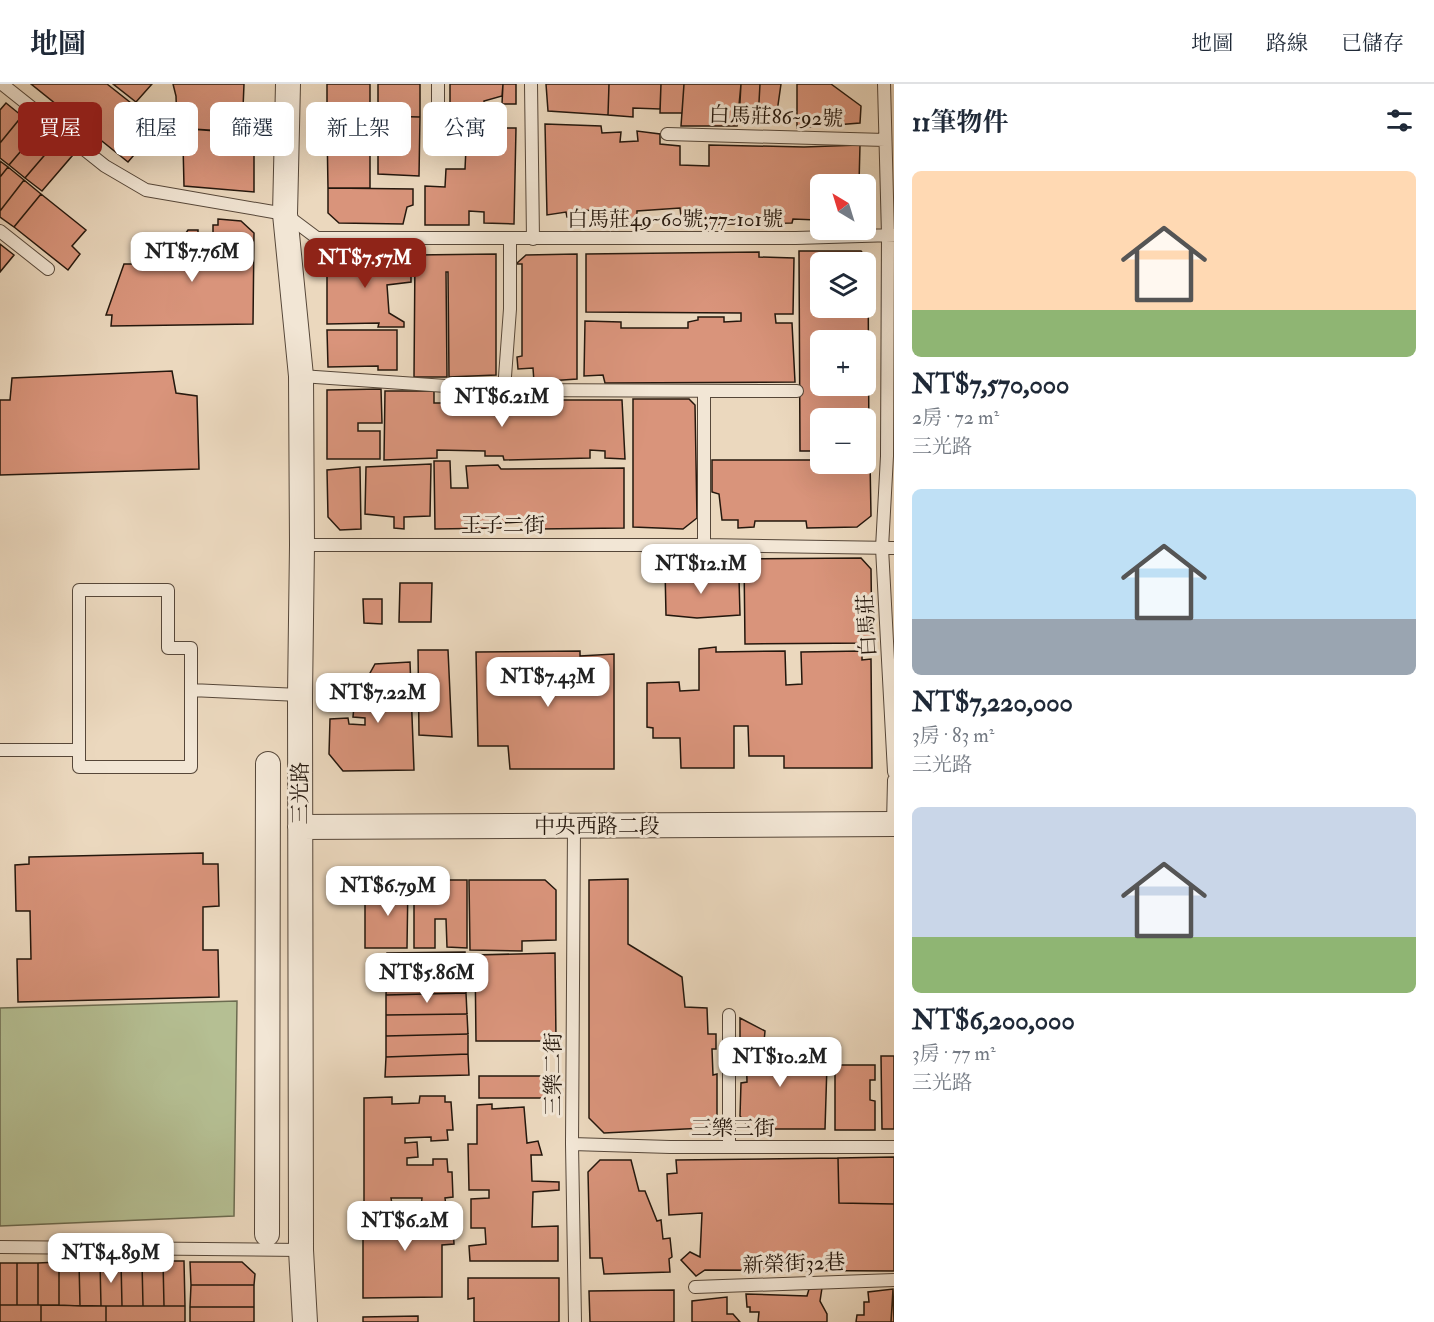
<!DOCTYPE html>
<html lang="zh-TW">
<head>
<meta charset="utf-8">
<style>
	:root { --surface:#fff; --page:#f6f6f7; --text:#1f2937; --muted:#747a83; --line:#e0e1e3; --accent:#8f2418 }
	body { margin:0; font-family:"IM FELL Double Pica","Noto Serif TC",serif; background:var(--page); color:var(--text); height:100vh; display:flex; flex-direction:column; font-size:22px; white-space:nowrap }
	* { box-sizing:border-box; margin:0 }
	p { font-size:20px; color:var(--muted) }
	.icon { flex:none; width:33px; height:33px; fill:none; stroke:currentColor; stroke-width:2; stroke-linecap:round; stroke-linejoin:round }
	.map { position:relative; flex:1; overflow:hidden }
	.side { display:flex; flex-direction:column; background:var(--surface); width:540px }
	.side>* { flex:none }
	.hud { position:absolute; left:18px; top:18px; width:570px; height:54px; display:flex; gap:12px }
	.needle { width:39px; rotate:322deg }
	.fabs { position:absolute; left:810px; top:90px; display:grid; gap:12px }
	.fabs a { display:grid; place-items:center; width:66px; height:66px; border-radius:9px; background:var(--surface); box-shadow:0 6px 24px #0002; font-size:30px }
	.price { position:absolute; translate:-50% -51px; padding:0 14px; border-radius:12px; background:#fff; color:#222; font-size:20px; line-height:39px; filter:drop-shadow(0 2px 3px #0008) }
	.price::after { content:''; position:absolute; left:50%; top:36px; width:18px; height:14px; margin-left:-9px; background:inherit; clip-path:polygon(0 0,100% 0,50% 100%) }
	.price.selected { background:var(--accent); color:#fff }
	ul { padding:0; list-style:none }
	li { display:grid; align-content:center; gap:12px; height:318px; padding:0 18px }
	li span { display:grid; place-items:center; height:186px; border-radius:9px; color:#555 }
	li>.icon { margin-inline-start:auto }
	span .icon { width:108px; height:108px; fill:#fffc; stroke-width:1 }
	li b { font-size:26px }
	h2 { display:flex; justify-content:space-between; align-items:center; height:72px; padding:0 18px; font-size:26px }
	.tag { padding:0 21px; border-radius:9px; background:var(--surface); box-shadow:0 6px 24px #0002; font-size:21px; line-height:54px }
	.tag.selected { background:var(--accent); color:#fff }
	header { display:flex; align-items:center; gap:36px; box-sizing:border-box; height:84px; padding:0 30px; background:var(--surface); border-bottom:2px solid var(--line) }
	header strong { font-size:28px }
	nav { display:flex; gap:33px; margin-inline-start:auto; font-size:21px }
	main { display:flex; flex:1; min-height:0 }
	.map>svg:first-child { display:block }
	.green { fill:#b5bf93; stroke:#6c6b50; stroke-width:1.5 }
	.building { fill:#d9947b; stroke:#24170d; stroke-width:1.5; fill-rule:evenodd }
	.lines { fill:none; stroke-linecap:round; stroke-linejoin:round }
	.lane-casing { stroke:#564739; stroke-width:14 }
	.street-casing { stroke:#564739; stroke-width:26 }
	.lane { stroke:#f2e6d5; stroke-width:12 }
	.street { stroke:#f2e6d5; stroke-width:24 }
	.labels { text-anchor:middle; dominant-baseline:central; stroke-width:6; stroke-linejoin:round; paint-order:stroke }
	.street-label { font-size:21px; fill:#24170d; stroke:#f2e6d5 }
</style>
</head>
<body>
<header>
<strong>地圖</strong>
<nav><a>地圖</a><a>路線</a><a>已儲存</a></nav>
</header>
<main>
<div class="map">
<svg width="894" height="1238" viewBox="0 0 894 1238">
	<rect width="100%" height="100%" fill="#ebd8be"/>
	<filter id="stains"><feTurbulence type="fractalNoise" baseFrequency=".00333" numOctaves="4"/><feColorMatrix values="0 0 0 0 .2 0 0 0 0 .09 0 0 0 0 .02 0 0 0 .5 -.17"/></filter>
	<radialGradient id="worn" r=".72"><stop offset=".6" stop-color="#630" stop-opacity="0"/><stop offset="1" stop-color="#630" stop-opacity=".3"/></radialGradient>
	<!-- green -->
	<path class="green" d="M237 917 234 1132 0 1142V924Z"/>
	<!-- building -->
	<path class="building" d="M31 0H107L150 34 142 44 151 51 128 78Z
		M113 0H152L136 18Z
		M173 0H244L242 49 177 44 176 12Z
		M327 0H370V43H327Z
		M378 0H420V33L378 32Z
		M450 0H503L502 12 484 17 485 29 471 31 470 38H450Z
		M503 0H516V20H502Z
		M546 0H609L608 31 548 27Z
		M609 0H661L660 25 633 24V33L608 31Z
		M661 0H684L682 29H660Z
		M684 0H741L737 42H681Z
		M741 0H760L758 36H739Z
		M760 0H781L776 35 758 36Z
		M797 0H831L861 22 860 39 797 44Z
		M6 19 22 32 0 59V26Z
		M22 32 39 46 9 81 0 74V59Z
		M378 32 420 33 419 92 378 90Z
		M545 40 601 42 602 49 621 48 620 58 638 57 637 47 660 50V60L680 62V81L709 82V61L804 63 860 61 859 100H820V133H817V136L793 135 792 139 682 141 680 124 637 127V137H622L621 141 602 140 601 127 579 126 578 133H567L566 128 547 131Z
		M327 43H370V104H328Z
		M177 44 254 49V108L184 102 183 60 177 59Z
		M488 44H516L514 140 484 139V128L469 127V141H425V102L445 103 446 85H465L466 64H488Z
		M39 46 55 59 25 94 9 81Z
		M55 59 72 72 42 107 25 94Z
		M0 77 8 83 0 93Z
		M8 83 24 96 0 127V93Z
		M24 96 41 110 14 143 0 133V127Z
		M328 104 413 105V121L407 123 403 140 339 139 328 129Z
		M41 110 86 146 72 162 80 170 68 186 14 143Z
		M218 135 241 137 254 149 253 240 111 242 112 231H106L124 180H179L178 160 188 146H198V150L213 149V141H218Z
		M0 160 14 171 0 188Z
		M799 167H861L868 176 869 368H866V334H820V367H800ZM820 178H866V224H820ZM820 256H866V302H820Z
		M759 168V173L794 174 793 230H775L776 239H792L795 298 605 299 603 291 584 292 585 237 621 238V244H688V238L698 236V233H724V238L741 237V229L586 228V170Z
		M496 170V291L449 293 448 188H446L447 293H414L415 171Z
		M577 170V295L534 298 533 284 518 285 517 273 522 272V180H516L526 171Z
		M411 171V198L387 201 389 229 404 238V243H378L379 239 327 240V185L339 173Z
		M327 246H397V286H378V282L328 283Z
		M172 287 176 309 197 312 199 385 0 391V316H10L12 294Z
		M381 305 382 339H358V347H380V375H327V306Z
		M385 307H434V319H485L484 316H622L625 375 605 374V367L590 366V374L504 376 503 372H485V367L437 366V374L384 376Z
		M633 315H689L695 321 697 434 683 445 633 443Z
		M712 376H820V380H866V376H870L871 432 857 443 807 444 806 437H755L754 443 738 444V436H722L719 410 712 408Z
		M434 377H450L451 404H468L466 382 498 381 501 385 624 384V444L537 445V437L502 439 501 444 435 445Z
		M431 380 430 432 404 433V445L394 444V433L365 430 366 383Z
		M360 383 361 445 340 446 328 433 327 386Z
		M861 474 871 485 872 559 745 560 744 475Z
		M680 483V488L703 487 704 494H739L740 531 697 534 666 531 665 484Z
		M400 499H432L431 538H399Z
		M363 515H382V540L364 539Z
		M716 563V568L785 567 786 601 802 600 801 568 862 567V576L871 575 872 684H784V672H749L748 642H734V684H681L680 654H653V644L647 643V599L679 598 680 607 699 606V565Z
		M418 566H448L452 653 419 651Z
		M580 567V572L614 570V685H510L508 662H478L476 568Z
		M410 578 414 686 343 687 329 670 330 635 348 634 349 640 365 641V634L353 633 354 622H365V617H355L354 597H369V591L375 580Z
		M203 769V780H218L219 822 203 823V866H218L219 913 18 918 17 875H31L30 827H16L15 781 29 780V773Z
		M628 795V860L682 893 685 923 707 924 708 950H716V965H712L713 991 717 990V1035L705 1044 604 1049 589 1034V796Z
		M388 796H408L407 864H365V820Z
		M414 796H467V864L447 863 446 835H435V864H414Z
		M469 796H545L556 806V856L522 857V867L470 866Z
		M465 868 466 889 387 890V869Z
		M555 869 556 957H476L475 871Z
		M466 889V909L386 911 387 890Z
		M466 909 467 930 386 931V911Z
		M467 930 468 950 386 952V931Z
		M740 934 765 947 764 958 804 983 827 980 825 1045H750L740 1032 741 999 747 998 746 960H740Z
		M468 950V970L386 973V952Z
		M468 970 469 991 385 993 386 973Z
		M881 972H894V1045H882Z
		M835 981H875V996H870V1016L875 1017V1046H835Z
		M479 992H546V1014H479Z
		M420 1012H445V1018H451L453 1046H447L448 1056 431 1057V1053L405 1054V1059L417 1058 418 1073 407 1074V1081H433V1075H447L448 1088H452L453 1113 445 1114 446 1122 421 1123 422 1114H391L392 1120 364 1121V1014L392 1013V1020L419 1019Z
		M492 1020V1025L524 1023 527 1059 538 1057 542 1071H531L532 1097 559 1098V1106L533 1108 532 1143 558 1142V1177H470L469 1162 486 1160 485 1144H471V1115L489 1114V1106H469L468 1060H477V1021Z
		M894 1073V1120L839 1119 838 1074Z
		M838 1074 839 1119 894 1120V1187L705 1186 696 1192 681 1176 690 1168 700 1173 702 1129 669 1131 667 1090 677 1089 676 1076Z
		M600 1076H631L639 1107H645L657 1137 661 1136 663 1155 670 1154 672 1173 669 1175 670 1188 604 1190 602 1174H590L588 1088Z
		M363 1124 452 1126 454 1160 442 1161V1213L363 1214Z
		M163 1177 164 1222H143L142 1178Z
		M163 1177H184L185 1222H164Z
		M59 1178H79L80 1222 59 1221Z
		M59 1178V1221H38V1179Z
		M79 1178H100L101 1222H80Z
		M100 1178H121L122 1222H101Z
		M121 1178H142L143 1222H122Z
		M190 1178H242L255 1190 254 1201H191Z
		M0 1179H17V1221H0Z
		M17 1179H38V1221H17Z
		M468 1194H559V1238H474V1214L468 1215Z
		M191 1201H254V1223H190Z
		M822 1204 820 1217 827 1230V1238H758L759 1228H750V1223H747L746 1210 807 1212 809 1205Z
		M893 1205 891 1238H856L857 1231H864V1218H869L868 1208Z
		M893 1205 894 1238H891Z
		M674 1206V1238H590L589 1207Z
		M727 1213V1230H733L740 1238H692V1217Z
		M0 1221H41V1238H0Z
		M41 1221 106 1222V1238H41Z
		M106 1222H185V1238H106Z
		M190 1223H254V1238H190Z
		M418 1232V1238H363V1233Z"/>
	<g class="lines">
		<!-- lane casing -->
		<g class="lane-casing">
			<path id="lane" d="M2 0 105 82 146 106 285 130 317 154H796L894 151
				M531 0 533 155
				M884 0 888 151 887 372 882 464 894 688
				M667 50 885 56
				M438 62V0
				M0 147 48 185
				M301 292 504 306 797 307
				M504 306 510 225V155
				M302 461H704L894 464
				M704 461V308
				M79 506H168V564H191V683H79Z
				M191 606 300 611
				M0 666H78
				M893 740 894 696
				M574 742 572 1060 575 1238
				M729 931V1063
				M572 1060 670 1063H894
				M0 1163 301 1166
				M695 1203 894 1196"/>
		</g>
		<!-- street casing -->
		<g class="street-casing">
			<path id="street" d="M288 0 285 130 301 292 302 461 300 611 301 1166 305 1238
				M300 743 894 740
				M267 1150 268 680"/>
		</g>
		<!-- lane -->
		<use href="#lane" class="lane"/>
		<!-- street -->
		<use href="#street" class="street"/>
	</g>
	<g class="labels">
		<!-- street labels -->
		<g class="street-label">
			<text transform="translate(776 33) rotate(2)">白馬莊86~92號</text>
			<text x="675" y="135">白馬莊49~60號;77~101號</text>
			<text x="503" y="441">王子二街</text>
			<text transform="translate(867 541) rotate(-93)">白馬莊</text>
			<text transform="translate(300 709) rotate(-90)">三光路</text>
			<text x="597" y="742">中央西路二段</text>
			<text transform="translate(553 990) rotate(-90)">三樂二街</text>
			<text x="733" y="1044">三樂三街</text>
			<text transform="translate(794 1180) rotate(-2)">新榮街32巷</text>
		</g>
	</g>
	<rect width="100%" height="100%" filter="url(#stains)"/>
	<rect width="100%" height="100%" fill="url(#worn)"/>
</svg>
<div class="fabs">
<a><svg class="needle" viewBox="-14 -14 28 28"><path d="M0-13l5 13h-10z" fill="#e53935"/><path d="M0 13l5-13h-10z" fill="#747a83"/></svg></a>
<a><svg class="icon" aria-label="layers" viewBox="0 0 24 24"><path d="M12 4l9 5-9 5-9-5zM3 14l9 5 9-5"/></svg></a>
<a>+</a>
<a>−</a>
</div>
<b class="price" style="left:192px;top:199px">NT$7.76M</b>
<b class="price selected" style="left:365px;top:205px">NT$7.57M</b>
<b class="price" style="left:502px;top:344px">NT$6.21M</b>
<b class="price" style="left:701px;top:511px">NT$12.1M</b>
<b class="price" style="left:548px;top:624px">NT$7.43M</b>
<b class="price" style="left:378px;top:640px">NT$7.22M</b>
<b class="price" style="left:388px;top:833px">NT$6.79M</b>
<b class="price" style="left:427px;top:920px">NT$5.86M</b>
<b class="price" style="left:780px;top:1004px">NT$10.2M</b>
<b class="price" style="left:405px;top:1168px">NT$6.2M</b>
<b class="price" style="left:111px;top:1200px">NT$4.89M</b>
<div class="hud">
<a class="tag selected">買屋</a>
<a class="tag">租屋</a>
<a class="tag">篩選</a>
<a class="tag">新上架</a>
<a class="tag">公寓</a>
</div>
</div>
<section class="side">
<h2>11筆物件<svg class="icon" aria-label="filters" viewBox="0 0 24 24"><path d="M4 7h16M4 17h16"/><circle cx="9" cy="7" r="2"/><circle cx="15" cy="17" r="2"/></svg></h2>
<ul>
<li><span style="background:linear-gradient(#ffd9b3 75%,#8fb573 0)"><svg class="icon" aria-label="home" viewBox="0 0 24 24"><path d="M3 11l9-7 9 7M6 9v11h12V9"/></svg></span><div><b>NT$7,570,000</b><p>2房 · 72 m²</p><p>三光路</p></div></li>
<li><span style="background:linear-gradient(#bfe0f5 70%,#9aa5b1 0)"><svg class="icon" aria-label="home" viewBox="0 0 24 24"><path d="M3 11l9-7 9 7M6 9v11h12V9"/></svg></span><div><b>NT$7,220,000</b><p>3房 · 83 m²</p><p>三光路</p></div></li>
<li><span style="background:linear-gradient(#c9d6e8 70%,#8fb573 0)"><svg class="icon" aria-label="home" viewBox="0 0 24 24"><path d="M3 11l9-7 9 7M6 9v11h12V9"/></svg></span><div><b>NT$6,200,000</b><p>3房 · 77 m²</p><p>三光路</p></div></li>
</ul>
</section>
</main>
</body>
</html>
